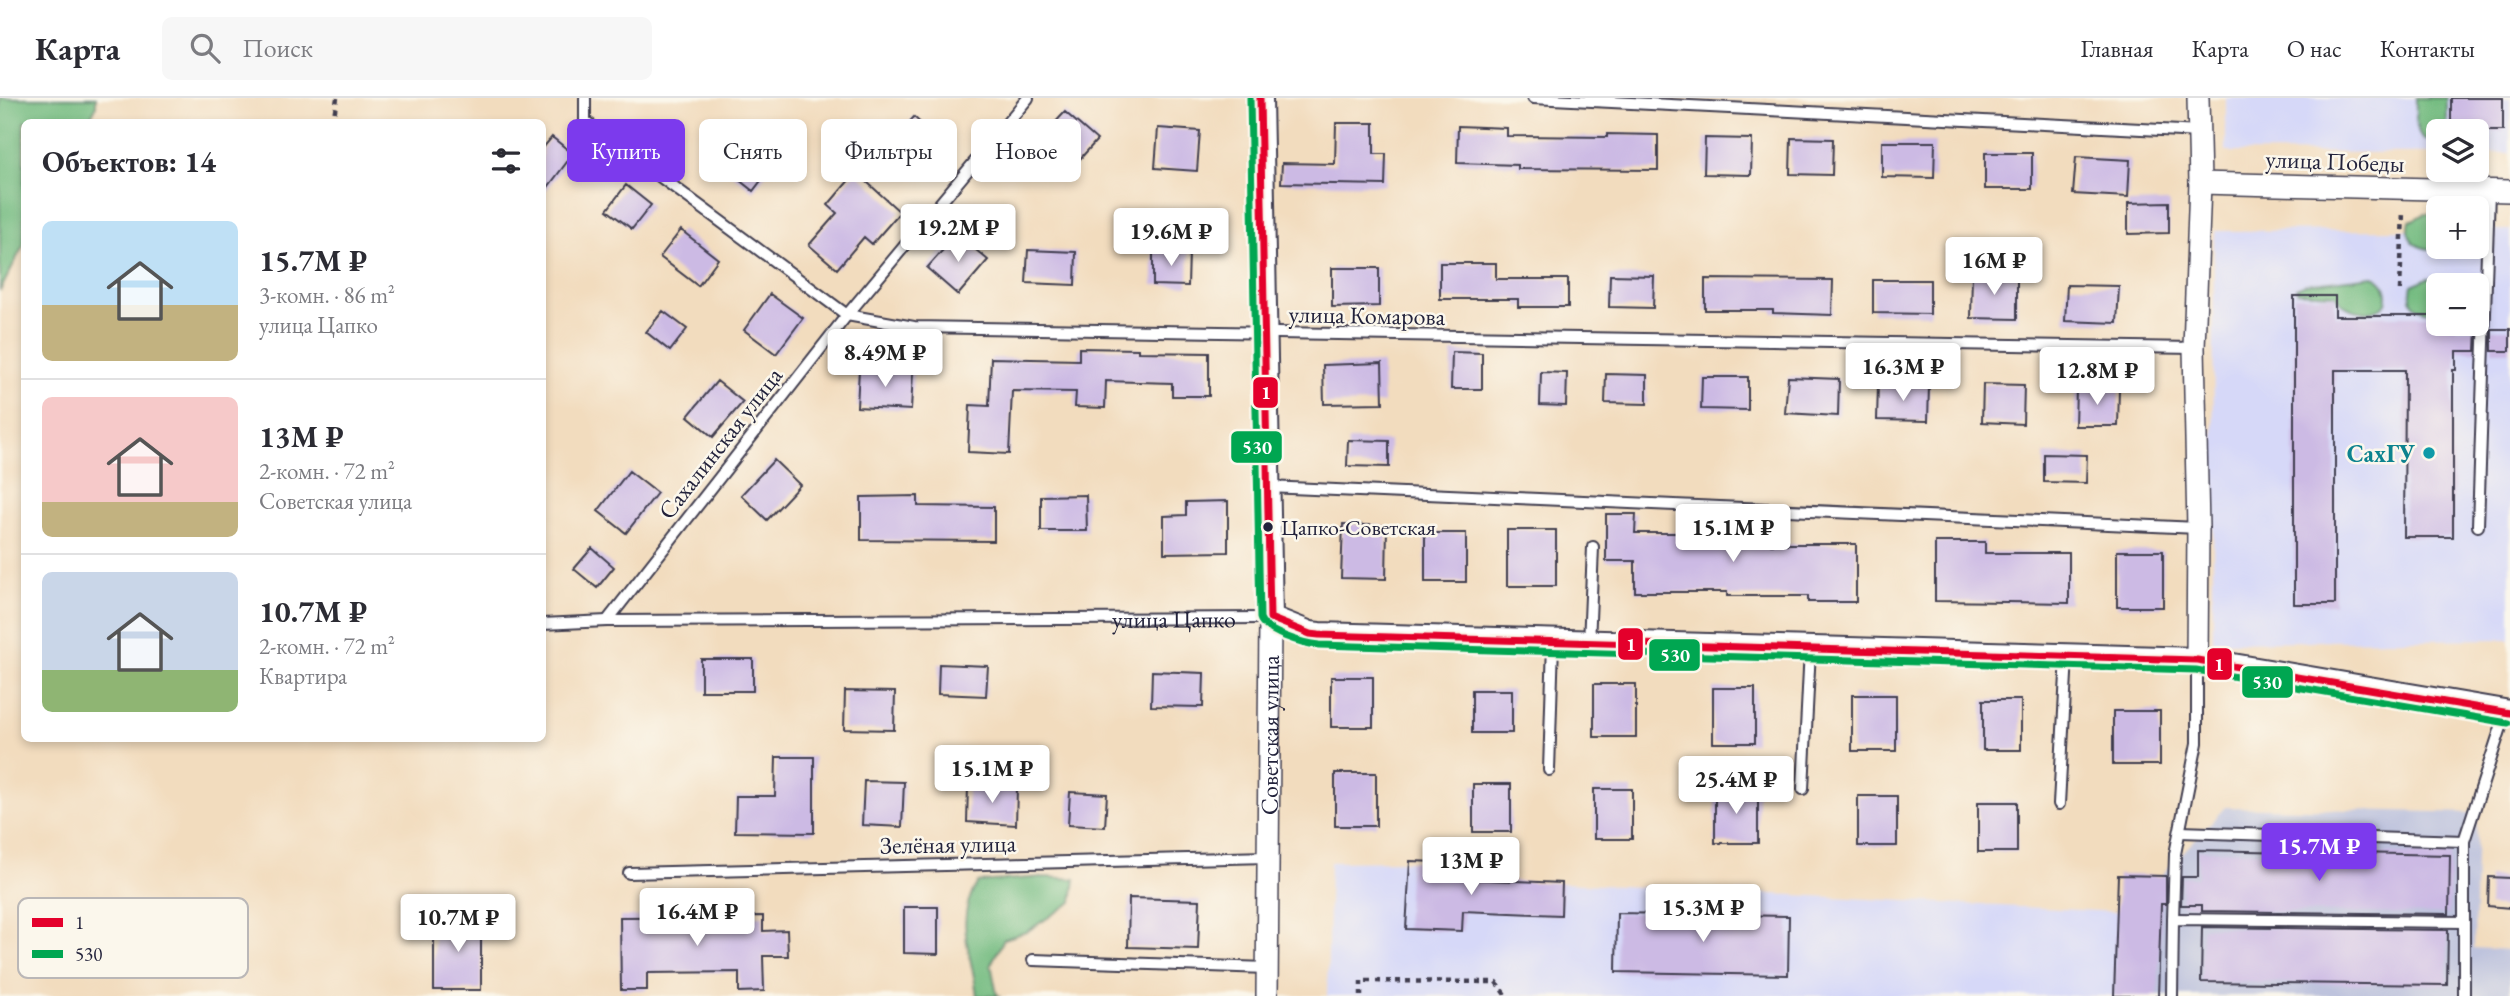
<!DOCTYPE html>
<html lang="ru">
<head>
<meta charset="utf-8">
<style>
	:root { --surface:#fff; --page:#f7f7f7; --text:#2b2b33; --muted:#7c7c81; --line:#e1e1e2; --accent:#7c3aed }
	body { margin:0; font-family:"EB Garamond",serif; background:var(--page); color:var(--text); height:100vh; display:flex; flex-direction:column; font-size:26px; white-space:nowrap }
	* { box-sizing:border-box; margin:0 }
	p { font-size:23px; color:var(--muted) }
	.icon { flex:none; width:38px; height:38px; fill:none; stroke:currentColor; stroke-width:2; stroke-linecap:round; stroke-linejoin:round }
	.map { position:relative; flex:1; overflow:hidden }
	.panel { position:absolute; left:21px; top:21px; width:525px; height:623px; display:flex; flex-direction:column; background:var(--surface); border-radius:10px; box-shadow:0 4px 10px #0003 }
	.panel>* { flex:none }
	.banner { position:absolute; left:567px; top:21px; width:665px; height:63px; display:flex; gap:14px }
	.tools { position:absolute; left:2426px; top:21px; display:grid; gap:14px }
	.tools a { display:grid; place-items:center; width:63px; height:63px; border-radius:10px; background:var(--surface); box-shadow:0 4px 10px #0003; font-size:35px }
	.price { position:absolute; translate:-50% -60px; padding:0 16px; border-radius:7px; background:#fff; color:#222; font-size:23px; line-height:46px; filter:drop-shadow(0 2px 4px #0008) }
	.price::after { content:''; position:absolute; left:50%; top:42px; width:21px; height:16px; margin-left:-10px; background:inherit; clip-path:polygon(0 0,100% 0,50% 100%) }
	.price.current { background:var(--accent); color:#fff }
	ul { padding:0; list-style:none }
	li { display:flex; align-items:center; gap:21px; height:175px; padding:0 21px }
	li+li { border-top:2px solid var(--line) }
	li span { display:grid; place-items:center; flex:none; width:196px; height:140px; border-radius:10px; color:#555 }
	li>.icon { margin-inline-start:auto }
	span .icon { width:84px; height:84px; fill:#fffc; stroke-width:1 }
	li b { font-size:30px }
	h2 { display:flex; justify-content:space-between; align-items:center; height:84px; padding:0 21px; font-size:30px }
	.chip { padding:0 24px; border-radius:10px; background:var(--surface); box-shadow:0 4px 10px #0003; font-size:24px; line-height:63px }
	.chip.current { background:var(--accent); color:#fff }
	header { display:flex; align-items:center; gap:42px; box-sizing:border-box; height:98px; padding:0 35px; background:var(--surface); border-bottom:2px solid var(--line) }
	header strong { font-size:33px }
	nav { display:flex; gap:38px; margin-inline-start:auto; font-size:24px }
	.search { width:490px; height:63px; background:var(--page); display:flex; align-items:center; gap:18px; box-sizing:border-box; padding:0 24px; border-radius:10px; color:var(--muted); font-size:26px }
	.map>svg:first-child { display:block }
	.built { fill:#d6d8f8; fill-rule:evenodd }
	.industrial { fill:#bec3dd }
	.forest { fill:#73bb80; stroke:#4a6e5e; stroke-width:2 }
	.building { fill:#ccbae4 }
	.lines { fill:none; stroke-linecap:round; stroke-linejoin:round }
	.service-casing { stroke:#413e4f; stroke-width:14 }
	.minor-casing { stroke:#413e4f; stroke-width:24 }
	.tertiary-casing { stroke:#413e4f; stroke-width:28 }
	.path { stroke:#413e4f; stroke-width:4.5; stroke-dasharray:5 5; stroke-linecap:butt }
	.service { stroke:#fff; stroke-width:10 }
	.minor { stroke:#fff; stroke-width:21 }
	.tertiary { stroke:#fff; stroke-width:24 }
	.bus-1-casing { stroke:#fbf7ec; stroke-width:12 }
	.bus-2-casing { stroke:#fbf7ec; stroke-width:12 }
	.bus-1 { stroke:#e4002b; stroke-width:7 }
	.bus-2 { stroke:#00a651; stroke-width:7 }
	.culture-dot { fill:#0f9aa8; stroke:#fbf7ec; stroke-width:2.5 }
	.bus-dot { fill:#22223b; stroke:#fbf7ec; stroke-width:2.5 }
	.labels { text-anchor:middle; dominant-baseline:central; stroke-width:5; stroke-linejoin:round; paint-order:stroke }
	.bus-label { font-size:22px; fill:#22223b; stroke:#fbf7ec; text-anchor:start }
	.street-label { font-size:24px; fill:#22223b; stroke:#fbf7ec }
	.culture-label { font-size:24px; font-weight:bold; fill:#0d838f; stroke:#fbf7ec; text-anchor:end }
	.key { fill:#fbf7ec; stroke:#bab7b7; stroke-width:2 }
	.key-label { font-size:19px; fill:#22223b }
	.line-badge { stroke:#fbf7ec; stroke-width:2.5 }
	.badge-label { font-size:19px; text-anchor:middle; font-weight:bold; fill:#fff }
</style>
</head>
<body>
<header>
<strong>Карта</strong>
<div class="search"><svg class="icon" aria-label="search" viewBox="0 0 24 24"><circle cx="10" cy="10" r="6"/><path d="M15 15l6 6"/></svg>Поиск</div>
<nav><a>Главная</a><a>Карта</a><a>О нас</a><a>Контакты</a></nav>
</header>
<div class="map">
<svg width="2510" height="898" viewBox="0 0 2510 898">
	<rect width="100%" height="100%" fill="#fbf7ec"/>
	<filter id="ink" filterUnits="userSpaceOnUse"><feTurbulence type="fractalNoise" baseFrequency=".0143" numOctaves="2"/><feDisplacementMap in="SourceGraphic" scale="14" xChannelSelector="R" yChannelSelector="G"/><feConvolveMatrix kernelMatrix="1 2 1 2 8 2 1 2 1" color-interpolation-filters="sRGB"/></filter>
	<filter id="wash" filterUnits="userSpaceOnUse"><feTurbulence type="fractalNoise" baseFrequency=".00686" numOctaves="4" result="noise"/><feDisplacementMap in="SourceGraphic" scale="28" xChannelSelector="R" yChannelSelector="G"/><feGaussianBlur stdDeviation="1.57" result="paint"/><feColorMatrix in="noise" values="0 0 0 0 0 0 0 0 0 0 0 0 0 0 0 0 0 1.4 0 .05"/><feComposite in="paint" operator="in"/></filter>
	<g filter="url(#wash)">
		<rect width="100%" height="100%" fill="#f2dcbe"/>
		<!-- built -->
		<path class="built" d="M2226 0H2510V55H2476V33H2438V55L2226 54Z
			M2438 132V149H2476V132H2510V541L2213 544 2214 133ZM2438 187H2476V226H2438Z
			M1410 763 1407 831 1462 833 1463 813 1561 817 1562 785 2117 814 2114 898H1327L1330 764Z"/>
		<!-- industrial -->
		<path class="industrial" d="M2225 709 2477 715 2474 850 2510 852V898H2114L2117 814 2161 778Z"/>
		<!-- forest -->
		<path class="forest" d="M0 0H96V9L88 24H24V146L0 193Z
			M2416 0H2447V30L2446 33H2438V40C2412 51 2416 15 2416 0Z
			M2425 116H2438V149H2452C2431 154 2403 152 2410 123Z
			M2373 178C2385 182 2389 193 2386 205 2374 220 2341 214 2336 196L2298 194 2296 190 2306 186Z
			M2428 180 2463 181 2465 187H2438V215C2418 214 2407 208 2412 187Z
			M1043 779 1075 781 1072 804 1026 834 1004 841 991 866 997 897 1001 898H977C973 857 952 824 978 784Z"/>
		<g id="blocks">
			<!-- building -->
			<path class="building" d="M2451 0H2503V33H2451Z
				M1065 14 1097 42 1070 72 1038 43Z
				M914 19 939 42 913 71 888 48Z
				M1336 25H1374V56H1386L1385 87 1281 85 1282 65 1335 66Z
				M1458 28 1507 30V38L1607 39V36L1658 37V72L1518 71V67L1457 65Z
				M1158 30 1200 33 1197 73 1155 70Z
				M733 36 773 67 753 93 714 62Z
				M552 39 573 56 542 97V51Z
				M1705 40 1752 41 1751 77 1704 76Z
				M1791 40 1833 41 1832 77 1790 76Z
				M1882 44H1935L1934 80 1882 79Z
				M1985 55H2032V91H1985Z
				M2076 59 2130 62 2128 99 2073 96Z
				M856 74 900 114 872 146 864 139 837 171 809 147 837 115 828 107Z
				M626 87 651 107 632 131 607 112Z
				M2169 104V135L2128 136V105Z
				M681 132 718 161 698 188 660 159Z
				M957 136 988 162 958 197 927 170Z
				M1028 152 1076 154 1075 187 1026 185Z
				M1153 153 1189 154 1188 188 1153 187Z
				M1440 165H1496V181H1568V209H1518V201H1440Z
				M1332 170H1379V208L1332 209Z
				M1972 176 2017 177V221L1971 220Z
				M1610 177 1654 178 1653 210 1609 209Z
				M1705 181 1833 182 1832 217 1773 215V212H1705Z
				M1873 182H1930V216L1873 215Z
				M2067 187 2119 188 2117 225 2065 223Z
				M770 196 803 220 776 256 744 232Z
				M2294 198H2335V218H2438V226H2456V231H2477L2476 253H2456V272H2453V439H2404L2405 272H2335V506H2294Z
				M663 213 687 231 670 253 646 234Z
				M2492 231H2510V253H2492Z
				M1079 250 1138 251V254L1209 255V298H1172V285L1106 283 1105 310 1075 309 1076 294 1012 293 1009 356 968 354 970 307 989 308 991 260 1079 262Z
				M1452 254 1482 255V291H1451Z
				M1382 265 1383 305 1324 306 1323 267Z
				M859 271 913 273 911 312 857 309Z
				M1541 274 1567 275 1566 308 1540 307Z
				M1606 276 1647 277V306L1605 305Z
				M1702 279H1748V312L1701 311Z
				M1788 279 1839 281 1838 318 1785 315Z
				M717 283 743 304 713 339 688 318Z
				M1878 286 1929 288 1928 323 1877 322Z
				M1983 286 2024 287 2023 326 1982 324Z
				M2076 290 2119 291 2118 328H2075Z
				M1348 342 1389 343V369L1347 368Z
				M2044 356 2087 357 2086 385 2044 384Z
				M774 362 800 387 767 422 741 397Z
				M629 373 657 395 626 435 598 413Z
				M1086 397 1087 433H1041V398Z
				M918 398V408L994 409V443L861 442V399Z
				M1228 403V454L1164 455V418L1186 417V404Z
				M1606 416H1636L1635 435H1689V439H1771V446H1856V504H1808V498H1727V494H1635V463H1606Z
				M1343 426 1387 428 1386 481 1341 480Z
				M1507 432H1556V488H1507Z
				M1425 435H1466V484H1425Z
				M1935 444H1985V455H2069V505L1935 503Z
				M592 450 614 469 597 490 574 471Z
				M2117 453H2163V509H2117Z
				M701 561H753V593H701Z
				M939 566 988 568 986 598 938 596Z
				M1152 573 1204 575 1203 609 1151 608Z
				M1331 579H1373V629H1331Z
				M1594 586H1636V639H1594Z
				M1713 590H1755V645H1713Z
				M1472 592H1512V635H1472Z
				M845 593 895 594 894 632 844 631Z
				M1852 597H1896V653H1852Z
				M1983 602H2021V652H1983Z
				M2113 613H2160V667H2113Z
				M776 659H814V735L735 734 736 698H775Z
				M1335 675H1376V728H1335Z
				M864 683 904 684 902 729 862 727Z
				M1473 686H1511V734H1473Z
				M968 688 1017 690 1016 727 967 724Z
				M1594 691H1632V741H1594Z
				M1715 692H1758V745H1715Z
				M1070 694 1107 696 1105 729 1068 727Z
				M1858 698H1897V748H1858Z
				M1978 704H2017V754H1978Z
				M2198 752 2450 757 2449 816 2202 813V807H2181L2182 779H2198Z
				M1410 763 1465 765 1464 781 1562 785 1561 817 1463 813 1462 833 1406 831Z
				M2118 777 2166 778V806H2161L2158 898H2114Z
				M2489 779 2510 780V810L2488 808Z
				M1129 800 1200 802 1198 851 1128 849Z
				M904 809H938V856L904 855Z
				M1617 815 1789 818 1788 877 1616 874Z
				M763 818V833L787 832 788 858H763L764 893 739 894V874L647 875V892H621L620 819Z
				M434 821H481V892H434Z
				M2202 829 2448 832 2447 887 2201 884Z"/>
		</g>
	</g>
	<g filter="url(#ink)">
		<use href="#blocks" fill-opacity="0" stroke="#413e4f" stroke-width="2"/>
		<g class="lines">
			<!-- service casing -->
			<g class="service-casing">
				<g id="service">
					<path d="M585 0V23L847 217 914 229 2194 250"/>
					<path d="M1533 0 2200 34"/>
					<path d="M1268 389 2198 430"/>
					<path d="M2478 428 2489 93"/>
					<path d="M607 523 847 217 1028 0"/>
					<path id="s1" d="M542 526 607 523 1270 520"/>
					<path d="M1589 546 1593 449"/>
					<path d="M1549 672 1553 545"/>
					<path d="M1803 691 1810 551"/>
					<path d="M2059 706 2067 558"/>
					<path d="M2180 734 2464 743"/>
					<path d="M629 775 1268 759"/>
					<path d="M2173 821 2175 756 2197 645V562"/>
					<path d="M1033 862 1267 870"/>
					<path d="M2172 898 2173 821 2464 824"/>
					<path d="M2464 898V743L2506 614"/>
				</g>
			</g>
			<!-- minor casing -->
			<g class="minor-casing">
				<g id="minor">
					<path d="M2200 85 2510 93"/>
					<path d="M2197 562 2198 430 2194 250 2200 85 2198 0"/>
					<path id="s2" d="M1267 898 1270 520"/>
				</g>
			</g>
			<!-- tertiary casing -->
			<g class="tertiary-casing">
				<path id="tertiary" d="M1260 0 1270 520 1310 536 1319 537 2197 562 2510 615"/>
			</g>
			<!-- path -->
			<path class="path" d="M333 24 337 0
				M2400 192 2403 113
				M1361 898V883L1496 884 1506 898"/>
			<!-- service -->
			<use href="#service" class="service"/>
			<!-- minor -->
			<use href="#minor" class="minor"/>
			<!-- tertiary -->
			<use href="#tertiary" class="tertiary"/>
			<!-- bus-1 casing -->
			<g class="bus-1-casing">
				<path id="bus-1" d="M1260 0 1270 520 1310 536 1319 537 2197 562 2510 615"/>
			</g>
			<!-- bus-2 casing -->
			<g class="bus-2-casing">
				<path id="bus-2" d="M1250 0 1260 520C1264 534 1304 546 1319 547L2196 572 2508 625"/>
			</g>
			<!-- bus-1 -->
			<use href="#bus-1" class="bus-1"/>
			<!-- bus-2 -->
			<use href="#bus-2" class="bus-2"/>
		</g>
	</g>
	<!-- markers -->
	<circle class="culture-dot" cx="2429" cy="355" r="7"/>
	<circle class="bus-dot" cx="1268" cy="429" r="6"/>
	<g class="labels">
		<!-- bus labels -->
		<g class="bus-label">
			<text x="1281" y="429">Цапко-Советская</text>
		</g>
		<!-- street labels -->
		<g class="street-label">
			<text transform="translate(2335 63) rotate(2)">улица Победы</text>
			<text transform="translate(1367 217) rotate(1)">улица Комарова</text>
			<text transform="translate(720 345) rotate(-52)">Сахалинская улица</text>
			<text stroke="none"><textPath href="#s1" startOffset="632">улица Цапко</textPath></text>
			<text stroke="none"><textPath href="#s2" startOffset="261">Советская улица</textPath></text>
			<text transform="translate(948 746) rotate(-1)">Зелёная улица</text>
		</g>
		<!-- culture labels -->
		<g class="culture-label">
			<text x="2415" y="355">СахГУ</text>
		</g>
	</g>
	<!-- legend -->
	<rect x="18" y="800" width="230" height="80" rx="10" class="key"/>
	<rect x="32" y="820" width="31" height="9" fill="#e4002b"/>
	<rect x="32" y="852" width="31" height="8" fill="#00a651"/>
	<g class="key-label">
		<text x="75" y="831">1</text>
		<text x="75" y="863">530</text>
	</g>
	<g class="line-badge">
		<rect x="1252" y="278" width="27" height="33" rx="7" fill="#e4002b"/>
		<rect x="1230" y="332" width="53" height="34" rx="7" fill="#00a651"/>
		<rect x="1617" y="529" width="27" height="34" rx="7" fill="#e4002b"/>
		<rect x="1648" y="540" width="53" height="34" rx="7" fill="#00a651"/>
		<rect x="2206" y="549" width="27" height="34" rx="7" fill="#e4002b"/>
		<rect x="2241" y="567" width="53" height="34" rx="7" fill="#00a651"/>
	</g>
	<g class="badge-label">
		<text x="1266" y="301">1</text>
		<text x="1257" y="356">530</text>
		<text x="1631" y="553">1</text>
		<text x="1675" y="564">530</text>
		<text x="2219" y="573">1</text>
		<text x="2267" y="591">530</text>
	</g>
</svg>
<div class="tools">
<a><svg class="icon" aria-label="layers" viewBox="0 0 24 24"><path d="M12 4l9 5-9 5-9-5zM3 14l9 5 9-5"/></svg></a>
<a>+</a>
<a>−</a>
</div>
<b class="price" style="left:958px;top:166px">19.2M ₽</b>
<b class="price" style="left:1171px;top:170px">19.6M ₽</b>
<b class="price" style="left:1994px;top:199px">16M ₽</b>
<b class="price" style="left:885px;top:291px">8.49M ₽</b>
<b class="price" style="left:1903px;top:305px">16.3M ₽</b>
<b class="price" style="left:2097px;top:309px">12.8M ₽</b>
<b class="price" style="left:1733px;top:466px">15.1M ₽</b>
<b class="price" style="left:992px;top:707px">15.1M ₽</b>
<b class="price" style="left:1736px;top:718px">25.4M ₽</b>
<b class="price current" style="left:2319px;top:785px">15.7M ₽</b>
<b class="price" style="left:1471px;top:799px">13M ₽</b>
<b class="price" style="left:1703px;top:846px">15.3M ₽</b>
<b class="price" style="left:697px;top:850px">16.4M ₽</b>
<b class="price" style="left:458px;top:856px">10.7M ₽</b>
<div class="banner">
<a class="chip current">Купить</a>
<a class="chip">Снять</a>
<a class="chip">Фильтры</a>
<a class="chip">Новое</a>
</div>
<section class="panel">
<h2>Объектов: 14<svg class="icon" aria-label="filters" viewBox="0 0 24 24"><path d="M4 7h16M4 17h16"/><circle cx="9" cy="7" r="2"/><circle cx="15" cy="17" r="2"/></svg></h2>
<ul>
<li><span style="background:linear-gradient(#bfe0f5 60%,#c2b280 0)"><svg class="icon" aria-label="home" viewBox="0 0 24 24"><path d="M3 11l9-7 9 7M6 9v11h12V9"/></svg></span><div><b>15.7M ₽</b><p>3-комн. · 86 m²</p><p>улица Цапко</p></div></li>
<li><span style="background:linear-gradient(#f6c9c9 75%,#c2b280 0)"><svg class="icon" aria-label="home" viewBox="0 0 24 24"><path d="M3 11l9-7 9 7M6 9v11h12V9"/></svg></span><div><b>13M ₽</b><p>2-комн. · 72 m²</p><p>Советская улица</p></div></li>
<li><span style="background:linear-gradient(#c9d6e8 70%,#8fb573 0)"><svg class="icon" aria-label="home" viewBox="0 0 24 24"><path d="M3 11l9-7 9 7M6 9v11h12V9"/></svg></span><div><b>10.7M ₽</b><p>2-комн. · 72 m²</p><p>Квартира</p></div></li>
</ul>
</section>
</div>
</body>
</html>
